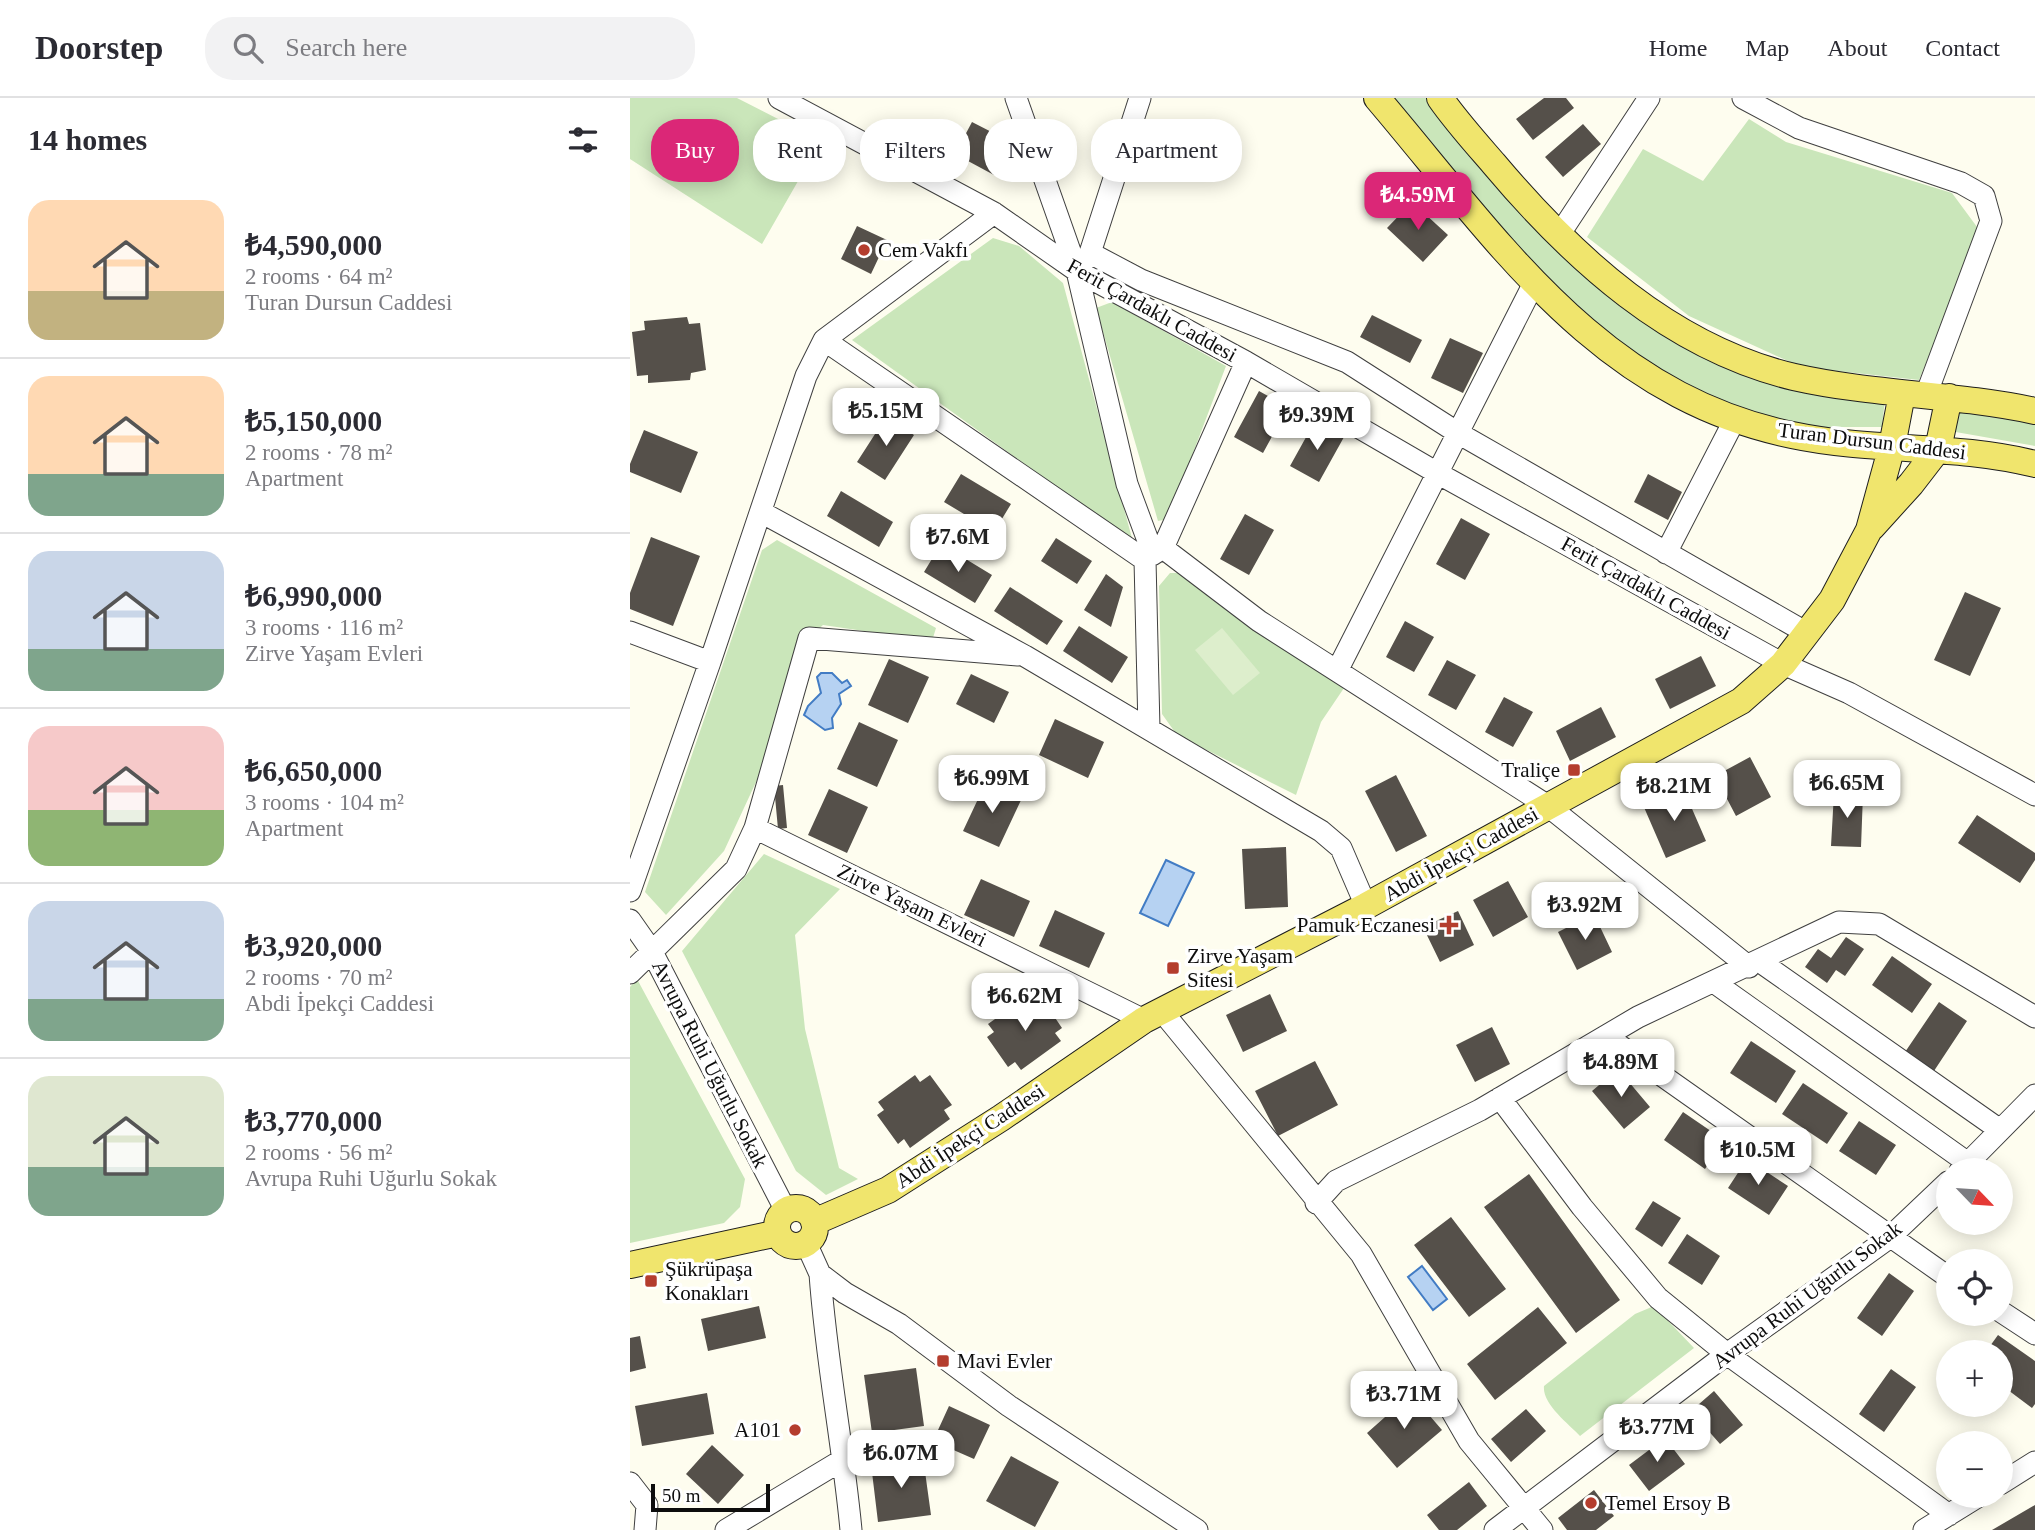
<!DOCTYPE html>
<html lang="en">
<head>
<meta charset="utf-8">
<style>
	:root { --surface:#fff; --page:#f2f2f3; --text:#2b2b33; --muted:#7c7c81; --line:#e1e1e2; --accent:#db2777 }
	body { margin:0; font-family:Georgia,serif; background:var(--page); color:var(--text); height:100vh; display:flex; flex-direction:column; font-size:26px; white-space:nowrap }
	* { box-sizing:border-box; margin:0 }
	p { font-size:23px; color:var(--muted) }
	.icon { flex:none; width:38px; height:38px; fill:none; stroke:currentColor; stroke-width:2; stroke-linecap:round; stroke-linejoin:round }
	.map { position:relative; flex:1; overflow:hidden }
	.details { display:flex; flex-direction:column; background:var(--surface); width:630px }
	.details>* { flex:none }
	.banner { position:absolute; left:21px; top:21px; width:665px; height:63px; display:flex; gap:14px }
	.needle { width:46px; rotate:115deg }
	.controls { position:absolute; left:1306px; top:1060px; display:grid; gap:14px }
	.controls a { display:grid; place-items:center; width:77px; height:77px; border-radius:50%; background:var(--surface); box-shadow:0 4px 18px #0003; font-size:35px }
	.scale { position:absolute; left:21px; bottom:18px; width:119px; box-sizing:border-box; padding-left:7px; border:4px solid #0d0d0d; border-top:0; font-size:19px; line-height:24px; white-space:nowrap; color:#0d0d0d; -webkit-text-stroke:5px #fff; paint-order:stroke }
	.price { position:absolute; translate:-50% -60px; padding:0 16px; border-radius:14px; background:#fff; color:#222; font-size:23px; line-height:46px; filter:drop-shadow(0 2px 4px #0008) }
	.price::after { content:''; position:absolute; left:50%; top:42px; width:21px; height:16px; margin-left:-10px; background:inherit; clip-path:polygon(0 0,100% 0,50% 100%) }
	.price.current { background:var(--accent); color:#fff }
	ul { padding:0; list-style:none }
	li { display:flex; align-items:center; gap:21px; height:175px; padding:0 28px }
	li+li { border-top:2px solid var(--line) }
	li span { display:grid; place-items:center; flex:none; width:196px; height:140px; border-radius:21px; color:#555 }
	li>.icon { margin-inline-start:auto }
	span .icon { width:84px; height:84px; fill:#fffc; stroke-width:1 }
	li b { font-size:30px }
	h2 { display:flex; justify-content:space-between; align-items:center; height:84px; padding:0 28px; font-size:30px }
	.pill { padding:0 24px; border-radius:28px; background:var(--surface); box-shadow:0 4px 18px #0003; font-size:24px; line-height:63px }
	.pill.current { background:var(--accent); color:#fff }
	header { display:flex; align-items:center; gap:42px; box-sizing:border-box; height:98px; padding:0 35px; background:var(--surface); border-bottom:2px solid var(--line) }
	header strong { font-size:33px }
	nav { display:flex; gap:38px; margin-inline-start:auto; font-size:24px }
	.search { width:490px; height:63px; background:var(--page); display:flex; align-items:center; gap:18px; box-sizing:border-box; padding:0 24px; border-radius:28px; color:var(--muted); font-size:26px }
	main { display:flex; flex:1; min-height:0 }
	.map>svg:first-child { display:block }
	.green { fill:#cae6ba }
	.pitch { fill:#dec }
	.water { fill:#b6d2f2; stroke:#427cc4; stroke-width:2 }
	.building { fill:#55504a }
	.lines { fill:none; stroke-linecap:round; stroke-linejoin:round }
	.minor-casing { stroke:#404040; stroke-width:23 }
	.major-casing { stroke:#1e1e1e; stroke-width:28 }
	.minor { stroke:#fff; stroke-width:21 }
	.major { stroke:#f0e56d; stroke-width:26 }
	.poi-dot { fill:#b43d2e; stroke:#fff; stroke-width:2.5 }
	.labels { text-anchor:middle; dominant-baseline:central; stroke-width:7; stroke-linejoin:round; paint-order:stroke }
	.poi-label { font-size:21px; fill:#0d0d0d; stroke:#fff; text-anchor:start }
	.street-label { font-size:21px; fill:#0d0d0d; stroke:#fff }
</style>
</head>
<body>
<header>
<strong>Doorstep</strong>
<div class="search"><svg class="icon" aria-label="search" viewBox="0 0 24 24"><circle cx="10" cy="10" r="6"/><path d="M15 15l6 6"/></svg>Search here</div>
<nav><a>Home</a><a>Map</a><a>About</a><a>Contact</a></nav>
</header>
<main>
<section class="details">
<h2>14 homes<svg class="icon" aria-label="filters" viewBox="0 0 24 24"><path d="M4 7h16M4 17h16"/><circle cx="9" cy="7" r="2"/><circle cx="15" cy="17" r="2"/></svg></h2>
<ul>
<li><span style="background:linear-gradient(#ffd9b3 65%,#c2b280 0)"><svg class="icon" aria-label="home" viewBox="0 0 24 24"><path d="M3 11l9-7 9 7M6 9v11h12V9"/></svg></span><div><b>₺4,590,000</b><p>2 rooms · 64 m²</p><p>Turan Dursun Caddesi</p></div></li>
<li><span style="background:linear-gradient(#ffd9b3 70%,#7fa58c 0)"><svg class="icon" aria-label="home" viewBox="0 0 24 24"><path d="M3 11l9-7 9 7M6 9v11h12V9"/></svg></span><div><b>₺5,150,000</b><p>2 rooms · 78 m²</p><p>Apartment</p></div></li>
<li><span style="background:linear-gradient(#c9d6e8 70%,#7fa58c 0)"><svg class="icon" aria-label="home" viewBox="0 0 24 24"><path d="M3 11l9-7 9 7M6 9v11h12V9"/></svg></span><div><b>₺6,990,000</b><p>3 rooms · 116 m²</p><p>Zirve Yaşam Evleri</p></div></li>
<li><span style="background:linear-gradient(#f6c9c9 60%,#8fb573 0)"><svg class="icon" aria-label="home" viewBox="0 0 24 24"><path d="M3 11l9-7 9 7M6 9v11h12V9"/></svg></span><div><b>₺6,650,000</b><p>3 rooms · 104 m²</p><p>Apartment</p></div></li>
<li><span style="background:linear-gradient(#c9d6e8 70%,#7fa58c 0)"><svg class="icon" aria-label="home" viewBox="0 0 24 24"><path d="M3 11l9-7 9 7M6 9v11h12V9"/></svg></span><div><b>₺3,920,000</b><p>2 rooms · 70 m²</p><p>Abdi İpekçi Caddesi</p></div></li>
<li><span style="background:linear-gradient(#dfe7d0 65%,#7fa58c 0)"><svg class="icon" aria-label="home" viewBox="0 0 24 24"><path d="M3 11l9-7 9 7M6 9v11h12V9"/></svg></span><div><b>₺3,770,000</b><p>2 rooms · 56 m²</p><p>Avrupa Ruhi Uğurlu Sokak</p></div></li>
</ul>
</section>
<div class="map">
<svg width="1405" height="1432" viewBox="0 0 1405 1432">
	<rect width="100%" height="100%" fill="#fefdef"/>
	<!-- green -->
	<path class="green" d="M0 0H107L191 43 132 146 0 61Z
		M762 0H797L810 18 1008 215 1255 301 1252 329H1177L1100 307 1035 276 959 225 855 112Z
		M1119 21 1156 44 1322 95 1350 133 1289 282 1171 269 1059 218 957 139 1013 51 1073 83Z
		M363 140 389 148 433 185 503 444 222 242Z
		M482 204 596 268 538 421 528 423 466 210Z
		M1326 303 1405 318V348L1320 333Z
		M147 442 306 530 302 543 193 527 167 550 133 669 94 753 36 817 15 794 132 452Z
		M540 475H555L619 529 714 590 691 624 666 697 547 637 532 616 529 488Z
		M134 756 210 791 165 837 175 931 209 1070 228 1081 196 1097 166 1073 52 853Z
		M7 881 115 1081 110 1109 94 1125 0 1145V889Z
		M1024 1208 1064 1250 950 1338C938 1325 912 1306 914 1288L1005 1216Z"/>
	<!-- pitch -->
	<path class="pitch" d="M592 530 630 575 603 597 565 552Z"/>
	<!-- water -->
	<path class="water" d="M191 575H202L212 585 217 582 221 588 209 596 211 606 202 620 203 630 195 632 174 617 178 608 191 595 187 579Z
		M536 762 564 775 538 828 510 815Z
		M792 1168 817 1201 803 1212 778 1179Z"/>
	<!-- building -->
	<path class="building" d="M914 0H936L944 10 903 42 886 21Z
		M342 24 381 44 364 77 325 56Z
		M953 26 971 46 933 79 915 59Z
		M782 104 818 137 793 164 757 130Z
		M227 128 257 142 241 176 211 161Z
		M742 217 792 242 780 265 730 239Z
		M57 219 59 226 70 225 76 272 61 275 60 282 18 285V277L7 278 2 234 15 232 14 223Z
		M820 240 853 255 833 295 801 280Z
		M629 293 658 309 633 355 604 339Z
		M256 319 284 337 255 382 227 364Z
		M685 323 714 339 689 384 660 368Z
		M14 332 68 354 51 395 0 374V366Z
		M331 376 381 406 364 434 314 404Z
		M1018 376 1052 394 1038 422 1004 404Z
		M211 393 263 424 249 449 197 418Z
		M615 416 644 432 619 477 590 461Z
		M831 420 860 436 835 482 806 466Z
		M21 439 70 458 43 528 0 511V495Z
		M426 440 462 463 447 486 411 463Z
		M311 446 362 477 345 505 294 474Z
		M476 476 493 489 481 529 454 512Z
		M380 489 433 523 417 547 364 513Z
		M1335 494 1371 510 1340 578 1304 562Z
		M775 523 804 539 784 574 756 559Z
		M449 528 498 559 482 585 433 553Z
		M1071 558 1086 588 1040 611 1025 581Z
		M259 561 299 579 278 625 238 607Z
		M817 562 846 577 826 612 798 597Z
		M341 576 379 594 364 625 326 606Z
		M874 599 903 614 883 649 855 634Z
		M971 609 986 639 940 663 926 633Z
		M425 621 474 644 458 680 409 657Z
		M229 624 268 642 247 689 207 671Z
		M1120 659 1141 699 1106 718 1085 678Z
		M766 677 797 738 766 754 735 693Z
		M356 684 392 700 369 749 333 733Z
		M153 687 157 730 148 731 144 688Z
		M1053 690 1076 743 1036 760 1013 707Z
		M199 691 238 709 217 755 178 737Z
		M1204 695 1233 696 1231 749 1201 748Z
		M1347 717 1405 755V762L1390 785 1328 745Z
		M656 749 658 809 615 811 612 751Z
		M351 781 400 803 384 839 334 817Z
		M878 783 898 819 863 839 843 802Z
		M425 812 475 835 459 870 409 848Z
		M828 813 844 847 810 864 793 829Z
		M964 816 982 854 947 872 928 834Z
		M1216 839 1234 851 1215 878 1206 872 1197 885 1175 869 1188 851 1201 860Z
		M1262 858 1302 886 1282 915 1242 887Z
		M640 896 657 933 613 954 596 917Z
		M396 899 401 906 411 899 432 930 425 935 431 943 391 972 385 964 378 969 357 939 364 934 358 926Z
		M1309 904 1337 923 1300 979 1271 960Z
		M862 929 880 966 845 984 826 947Z
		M1121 943 1166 973 1146 1005 1100 975Z
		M685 963 708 1007 648 1038 625 993Z
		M988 971 1020 1009 994 1031 962 993Z
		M285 977 290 984 300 977 322 1007 314 1012 320 1021 280 1050 274 1041 268 1046 247 1017 254 1012 248 1004Z
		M1173 985 1218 1015 1197 1046 1152 1016Z
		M1053 1014 1094 1042 1075 1071 1034 1042Z
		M1229 1023 1266 1047 1246 1077 1209 1053Z
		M1117 1061 1158 1088 1139 1117 1098 1090Z
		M899 1076 990 1202 946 1235 854 1109Z
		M1023 1103 1051 1120 1032 1149 1005 1131Z
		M821 1119 876 1191 839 1219 784 1147Z
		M1057 1136 1090 1158 1072 1187 1038 1165Z
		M1259 1175 1284 1193 1252 1238 1227 1220Z
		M129 1208 136 1240 78 1253 71 1221Z
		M908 1209 937 1245 865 1302 837 1266Z
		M1368 1237 1405 1263V1306L1402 1310 1370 1286V1255H1355Z
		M10 1238 16 1270 0 1274V1240Z
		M286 1270 294 1328 242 1335 234 1277Z
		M1261 1271 1286 1289 1254 1334 1229 1316Z
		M1084 1293 1113 1327 1090 1346 1061 1313Z
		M77 1295 84 1336 12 1348 5 1308Z
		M781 1296 812 1332 767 1370 737 1335Z
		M319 1308 360 1327 344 1361 303 1343Z
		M896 1311 916 1333 881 1364 861 1341Z
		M1035 1340 1055 1366 1019 1393 999 1367Z
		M82 1347 114 1377 88 1406 56 1376Z
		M381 1358 429 1384 405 1429 356 1403Z
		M293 1359 301 1417 248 1424 241 1366Z
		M839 1384 857 1408 827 1432H809L797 1417Z
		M964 1392 984 1418 966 1432H937L928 1420Z
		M1405 1407V1432H1362Z"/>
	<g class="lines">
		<!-- minor casing -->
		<g class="minor-casing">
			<path id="minor" d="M149 0 364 115 447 173 616 264 809 376 1153 566 1219 595 1405 697
				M386 0 447 173 497 386 523 456
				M1113 0 1169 30 1331 85 1354 98 1361 123 1296 297
				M929 137 1019 0
				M460 155 511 182 717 264 828 335 1177 535
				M452 165 460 155 510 0
				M194 242 515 462
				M131 414 395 558 691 733 711 750 736 808
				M533 450 629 523 918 708 1119 869
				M1036 455 1105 321
				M522 457 533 450 616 264
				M515 462 519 631
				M0 534 80 564 0 793
				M80 564 176 278 194 242 364 115
				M707 573 904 185
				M125 730 514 922
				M0 822 21 852 156 1113
				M1129 863 1370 1032
				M0 875 106 771 125 730 179 540 388 557
				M1085 885 1338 1065
				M531 912 731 1156 839 1343 912 1432
				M976 938 1318 1179
				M870 1000 952 1109 1028 1200 1097 1256 1319 1417
				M1330 1073 1405 997
				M686 1105 706 1083 850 1012 1008 919 1209 824 1249 826 1405 919
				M176 1145 190 1176 215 1195 269 1226 379 1308 567 1432
				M190 1176C196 1262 213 1346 221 1432
				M1370 1213 1405 1236
				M0 1385 17 1407 15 1432
				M1370 1386 1405 1364
				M96 1432 214 1361
				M865 1432 1097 1256 1259 1140 1318 1084
				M1294 1432 1349 1398"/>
		</g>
		<!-- major casing -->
		<g class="major-casing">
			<path id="major" d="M747 0C867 141 968 297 1162 337 1242 354 1325 346 1405 366
				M810 0C826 23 845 44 864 66 943 160 1041 250 1164 279 1244 297 1326 296 1405 313
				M1242 429 1281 386 1308 351 1319 299
				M147 1129a19 19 0 1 1 38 0a19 19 0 1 1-38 0Z
				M184 1124 258 1092 371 1020 514 922 736 808 1111 603 1153 566 1202 502 1239 432 1262 348 1272 296
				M0 1167 148 1135"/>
		</g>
		<!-- minor -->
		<use href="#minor" class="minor"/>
		<!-- major -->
		<use href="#major" class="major"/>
	</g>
	<!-- markers -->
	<g class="poi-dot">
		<circle cx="234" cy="152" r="7"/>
		<rect x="937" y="665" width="14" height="14" rx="3.5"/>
		<path d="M815.5 816.5h7v7h7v7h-7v7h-7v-7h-7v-7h7z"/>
		<rect x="536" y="863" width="14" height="14" rx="3.5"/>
		<rect x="14" y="1176" width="14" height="14" rx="3.5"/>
		<rect x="306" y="1256" width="14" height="14" rx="3.5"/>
		<circle cx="165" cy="1332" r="7"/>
		<circle cx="961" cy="1405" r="7"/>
	</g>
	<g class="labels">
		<!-- poi labels -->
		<g class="poi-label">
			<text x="248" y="152">Cem Vakfı</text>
			<text x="930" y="672" text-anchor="end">Traliçe</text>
			<text x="805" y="827" text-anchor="end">Pamuk Eczanesi</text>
			<text x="557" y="858">Zirve Yaşam<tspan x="557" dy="24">Sitesi</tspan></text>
			<text x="35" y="1171">Şükrüpaşa<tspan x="35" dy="24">Konakları</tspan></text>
			<text x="327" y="1263">Mavi Evler</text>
			<text x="151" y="1332" text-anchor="end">A101</text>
			<text x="975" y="1405">Temel Ersoy B</text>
		</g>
		<!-- street labels -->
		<g class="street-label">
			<text transform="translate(522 212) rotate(29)">Ferit Çardaklı Caddesi</text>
			<text transform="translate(1242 343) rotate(7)">Turan Dursun Caddesi</text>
			<text transform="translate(1016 490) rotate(29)">Ferit Çardaklı Caddesi</text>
			<text transform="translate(831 756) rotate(-29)">Abdi İpekçi Caddesi</text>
			<text transform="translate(282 807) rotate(26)">Zirve Yaşam Evleri</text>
			<text transform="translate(80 966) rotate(63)">Avrupa Ruhi Uğurlu Sokak</text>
			<text transform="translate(340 1038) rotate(-33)">Abdi İpekçi Caddesi</text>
			<text transform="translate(1177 1197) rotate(-37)">Avrupa Ruhi Uğurlu Sokak</text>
		</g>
	</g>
</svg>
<div class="controls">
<a><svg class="needle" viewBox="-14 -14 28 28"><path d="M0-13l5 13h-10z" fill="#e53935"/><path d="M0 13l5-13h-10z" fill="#7c7c81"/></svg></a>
<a><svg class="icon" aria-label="locate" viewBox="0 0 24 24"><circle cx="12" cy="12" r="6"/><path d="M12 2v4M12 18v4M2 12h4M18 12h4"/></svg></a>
<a>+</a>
<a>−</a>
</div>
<div class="scale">50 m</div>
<b class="price current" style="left:788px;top:134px">₺4.59M</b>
<b class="price" style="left:256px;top:350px">₺5.15M</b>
<b class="price" style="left:687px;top:354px">₺9.39M</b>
<b class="price" style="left:328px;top:476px">₺7.6M</b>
<b class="price" style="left:362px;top:717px">₺6.99M</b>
<b class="price" style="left:1217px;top:722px">₺6.65M</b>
<b class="price" style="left:1044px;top:725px">₺8.21M</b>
<b class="price" style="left:955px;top:844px">₺3.92M</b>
<b class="price" style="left:395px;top:935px">₺6.62M</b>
<b class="price" style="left:991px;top:1001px">₺4.89M</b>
<b class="price" style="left:1128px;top:1089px">₺10.5M</b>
<b class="price" style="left:774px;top:1333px">₺3.71M</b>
<b class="price" style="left:1027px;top:1366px">₺3.77M</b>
<b class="price" style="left:271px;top:1392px">₺6.07M</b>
<div class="banner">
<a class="pill current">Buy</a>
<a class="pill">Rent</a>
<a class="pill">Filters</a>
<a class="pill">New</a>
<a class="pill">Apartment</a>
</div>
</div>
</main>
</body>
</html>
